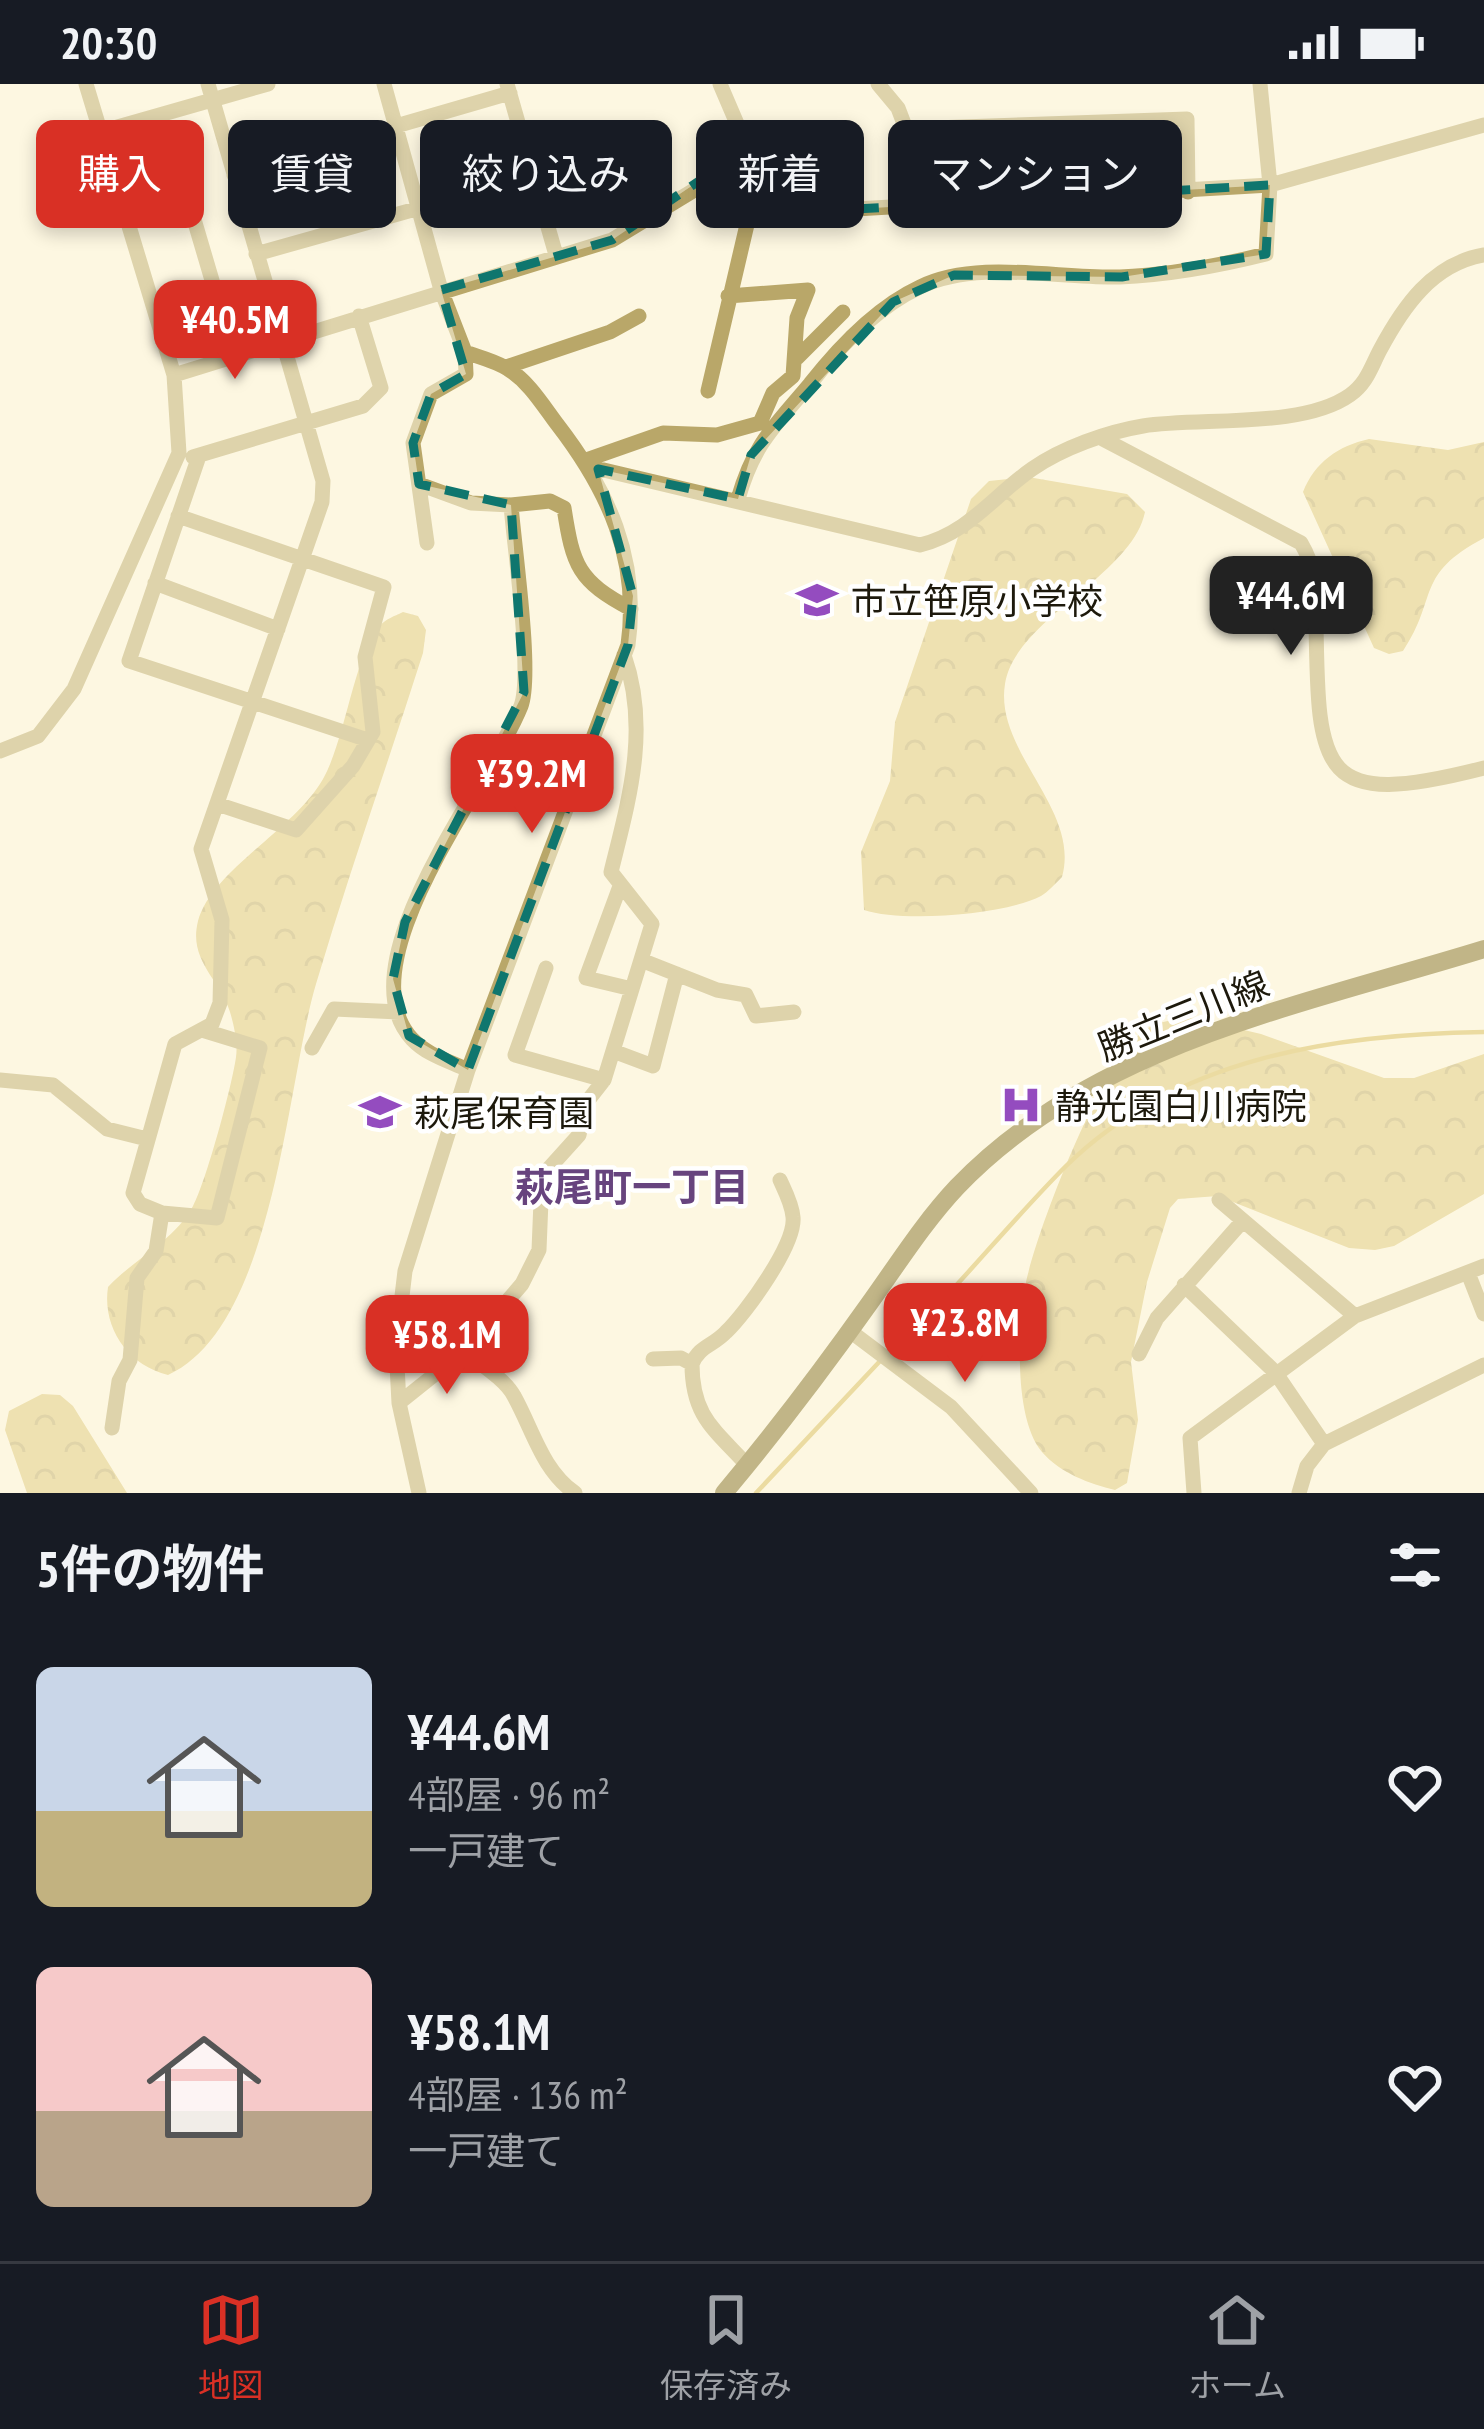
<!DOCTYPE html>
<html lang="ja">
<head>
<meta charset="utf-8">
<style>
	:root { --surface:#171b24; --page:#242831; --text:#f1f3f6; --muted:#9ea1a6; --line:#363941; --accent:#d93025 }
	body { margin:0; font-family:"PT Sans Narrow","Noto Sans JP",sans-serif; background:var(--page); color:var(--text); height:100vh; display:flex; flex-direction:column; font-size:45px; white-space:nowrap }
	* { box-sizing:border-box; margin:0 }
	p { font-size:39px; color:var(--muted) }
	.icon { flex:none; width:66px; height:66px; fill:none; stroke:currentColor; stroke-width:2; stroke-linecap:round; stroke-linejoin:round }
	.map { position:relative; height:1409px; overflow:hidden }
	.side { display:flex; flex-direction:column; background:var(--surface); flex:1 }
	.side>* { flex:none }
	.hud { position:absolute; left:36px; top:36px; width:1413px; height:108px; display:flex; gap:24px }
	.price { position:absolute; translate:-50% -102px; padding:0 27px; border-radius:24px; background:var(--accent); color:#fff; font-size:39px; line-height:78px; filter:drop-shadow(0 3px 6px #0008) }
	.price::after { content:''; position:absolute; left:50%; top:72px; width:36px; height:27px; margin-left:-18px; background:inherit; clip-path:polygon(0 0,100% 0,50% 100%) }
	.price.selected { background:#222; color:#fff }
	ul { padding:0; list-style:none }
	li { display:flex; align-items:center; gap:36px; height:300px; padding:0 36px }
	li span { display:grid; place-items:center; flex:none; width:336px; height:240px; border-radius:18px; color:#555 }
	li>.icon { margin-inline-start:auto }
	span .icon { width:144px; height:144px; fill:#fffc; stroke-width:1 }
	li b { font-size:51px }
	h2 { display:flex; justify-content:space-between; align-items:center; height:144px; padding:0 36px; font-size:51px }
	.tag { padding:0 42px; border-radius:18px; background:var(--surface); box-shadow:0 6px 18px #0003; font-size:42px; line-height:108px }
	.tag.selected { background:var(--accent); color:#fff }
	.status { display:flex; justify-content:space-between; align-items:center; height:84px; padding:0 60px; background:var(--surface); direction:ltr }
	.status svg { height:33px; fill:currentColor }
	.tab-bar { display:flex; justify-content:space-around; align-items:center; height:168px; border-top:3px solid var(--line); background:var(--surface); font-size:33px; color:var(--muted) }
	.tab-bar a { display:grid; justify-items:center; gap:6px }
	.tab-bar .selected { color:var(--accent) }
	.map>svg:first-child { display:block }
	.forest { fill:url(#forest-crowns) }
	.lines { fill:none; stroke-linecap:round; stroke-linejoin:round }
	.stream { stroke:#d5b953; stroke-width:4.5 }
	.minor { stroke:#b9a769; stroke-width:15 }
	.major { stroke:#786519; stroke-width:18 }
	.marked { fill:none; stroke:#0f766e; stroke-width:9; stroke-dasharray:24 15; stroke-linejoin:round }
	.labels { text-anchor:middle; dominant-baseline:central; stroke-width:9; stroke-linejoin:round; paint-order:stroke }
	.poi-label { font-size:36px; fill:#1d190c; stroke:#fff; text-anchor:start }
	.street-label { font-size:36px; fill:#1d190c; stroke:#fff }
	.neighbourhood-label { font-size:39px; font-weight:bold; fill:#67447e; stroke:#fff }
</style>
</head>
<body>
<div class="status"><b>20:30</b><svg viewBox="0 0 49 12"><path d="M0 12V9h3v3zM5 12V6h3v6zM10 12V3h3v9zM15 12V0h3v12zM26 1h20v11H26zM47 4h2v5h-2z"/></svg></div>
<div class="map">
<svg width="1484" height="1409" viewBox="0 0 1484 1409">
	<defs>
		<pattern id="forest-crowns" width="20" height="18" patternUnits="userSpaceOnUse" patternTransform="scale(3)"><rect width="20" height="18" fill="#dcc575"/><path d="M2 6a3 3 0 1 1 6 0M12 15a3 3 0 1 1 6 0" fill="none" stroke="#bca964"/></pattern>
	</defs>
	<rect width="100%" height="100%" fill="#fdf7e1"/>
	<!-- forest -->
	<path class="forest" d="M1369 355 1448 366 1484 358V454C1414 491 1439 513 1403 567L1389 570 1374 564 1303 408C1315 378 1338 362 1369 355Z
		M1028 393 1127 410 1145 428C1132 492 1015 535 1005 600 994 668 1081 725 1062 793 1056 799 1048 808 1041 812 1005 831 902 839 864 826L861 768 890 697 895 638 971 415 989 397Z
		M403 528 418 532 426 546 423 569C388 679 349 789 316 900 286 1001 275 1242 168 1291 127 1281 102 1243 108 1203 134 1175 174 1157 193 1122 206 1098 232 1002 236 973 238 960 234 941 230 928 220 895 188 877 198 837 212 786 294 746 323 695 346 654 354 571 380 542 385 535 395 532 403 528Z
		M1193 934 1261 950 1384 994H1414L1484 970V1110L1394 1162 1375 1166 1349 1164 1218 1112 1178 1115 1170 1124 1147 1198 1131 1278 1138 1336 1127 1399 1115 1406C1090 1400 1060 1389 1042 1368 1013 1334 1018 1240 1026 1198 1038 1143 1100 983 1141 949 1157 936 1173 936 1193 934Z
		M42 1310 60 1311 73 1322 127 1409H27L5 1346 9 1327Z"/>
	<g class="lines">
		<!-- stream -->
		<path class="stream" d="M889 1269C953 1211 1005 1143 1066 1082 1177 973 1336 950 1484 948
			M756 1409 881 1276"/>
		<!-- minor -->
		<path class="minor" d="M384 0 441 206 465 268C479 273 496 277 508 285 529 298 542 320 557 340 608 406 640 475 628 561L468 986 405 1187 396 1262 399 1319 419 1409
			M507 0 556 171
			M878 0 898 24 906 45
			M163 30 234 271
			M396 42 510 9
			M100 48 268 0
			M234 91 397 48
			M909 125 906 45 1187 35 1188 108
			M752 131 1270 101 1484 41
			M256 170 533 92
			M797 274 843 228
			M506 283 610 248 639 232
			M174 291 612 156 696 105 724 80 753 77
			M708 307 753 115V77L720 0
			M1103 355 1301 459C1317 486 1315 507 1316 538 1318 691 1320 726 1484 684
			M193 373 363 322 381 304 359 232
			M198 375 129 577 368 656
			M586 376 663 349 717 351 760 339 773 309 793 292 797 234 808 206 728 212
			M591 383 920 461C969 449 993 412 1032 385 1062 364 1107 348 1143 342 1201 333 1302 345 1350 311 1367 299 1371 283 1380 266 1403 223 1432 180 1484 171
			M419 400 471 419 511 421
			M738 415C754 359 774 343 810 300 839 263 877 223 920 203 977 175 1058 195 1120 193 1170 191 1218 182 1266 170L1270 101 1260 0
			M178 432 384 503 365 573 373 648 353 682 296 746 217 720
			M427 459 413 359 431 310 466 290 465 268
			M155 499 278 545
			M0 667 38 652 74 605 179 369 174 291 86 0
			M620 802 586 894 632 905
			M641 876 717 906 746 911 756 932 794 928
			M546 884 515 971 604 996 652 840 611 788C629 715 650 645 624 571
			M312 964 334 925 399 928
			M613 967 653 982 677 890
			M468 986C449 977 427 971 412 955 342 879 491 698 521 622 533 590 514 462 511 421L550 417 564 424C573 482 578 497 631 525
			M0 996 53 1001 107 1045 147 1055
			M1219 1116 1355 1232
			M162 1129 217 1134 260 964 202 946
			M1468 1189 1484 1230
			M1184 1201 1275 1288 1324 1360
			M850 1247 951 1323 1031 1409
			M464 1267C480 1280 505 1295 514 1312 533 1346 542 1386 575 1409
			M1139 1270 1157 1234 1240 1140
			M653 1275 681 1274 692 1280C692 1332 714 1345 747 1381
			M692 1280C699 1262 713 1262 726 1248 746 1229 796 1160 793 1133 792 1120 785 1107 780 1096
			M399 1319 464 1267 522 1200 539 1166 542 1092 579 1051 586 1019 604 996
			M112 1344 119 1297 130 1276 137 1194 156 1167 162 1129 140 1120 133 1109 175 960 212 940 220 919 222 836 201 765 322 418 323 397 208 0
			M1194 1409 1190 1354 1355 1232 1484 1182
			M1299 1409 1307 1382 1324 1360 1484 1281"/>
		<!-- major -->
		<path class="major" d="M724 1409C775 1348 823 1285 869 1220 897 1181 924 1138 957 1103 1092 961 1303 921 1484 865"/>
	</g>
	<!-- marked area -->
	<path d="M0 0H1484V1409H0ZM753 77V131L1270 101 1266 170 1122 193 954 191 893 218 751 371 738 415 598 385 633 512 628 561 468 986 409 952 393 895 405 838 524 608 511 421 419 400 413 359 431 310 466 290 441 206 612 156 724 80Z" fill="#fdf7e1" fill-opacity=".55" fill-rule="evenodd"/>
	<path class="marked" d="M753 77V131L1270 101 1266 170 1122 193 954 191 893 218 751 371 738 415 598 385 633 512 628 561 468 986 409 952 393 895 405 838 524 608 511 421 419 400 413 359 431 310 466 290 441 206 612 156 724 80Z"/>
	<!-- icons -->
	<defs>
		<g id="school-bare" transform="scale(3.24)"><path d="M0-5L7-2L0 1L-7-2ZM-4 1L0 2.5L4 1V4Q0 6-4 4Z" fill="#944cbf" stroke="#fff" stroke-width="2.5" paint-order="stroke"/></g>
		<g id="hospital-bare" transform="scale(3.24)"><path d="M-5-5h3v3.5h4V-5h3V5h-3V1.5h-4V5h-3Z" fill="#944cbf" stroke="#fff" stroke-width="2.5" paint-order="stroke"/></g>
	</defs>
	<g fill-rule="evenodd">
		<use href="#school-bare" x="817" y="516"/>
		<use href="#hospital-bare" x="1021" y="1021"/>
		<use href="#school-bare" x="380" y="1028"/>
	</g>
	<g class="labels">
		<!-- poi labels -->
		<g class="poi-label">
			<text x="851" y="516">市立笹原小学校</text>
			<text x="1055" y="1021">静光園白川病院</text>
			<text x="414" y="1028">萩尾保育園</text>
		</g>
		<!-- street labels -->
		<g class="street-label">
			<text transform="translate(1183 931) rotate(-22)">勝立三川線</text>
		</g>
		<!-- neighbourhood labels -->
		<g class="neighbourhood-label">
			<text x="632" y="1102">萩尾町一丁目</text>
		</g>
	</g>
</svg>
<b class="price" style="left:235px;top:298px">¥40.5M</b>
<b class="price selected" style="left:1291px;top:574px">¥44.6M</b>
<b class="price" style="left:532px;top:752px">¥39.2M</b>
<b class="price" style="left:965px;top:1301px">¥23.8M</b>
<b class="price" style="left:447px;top:1313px">¥58.1M</b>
<div class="hud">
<a class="tag selected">購入</a>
<a class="tag">賃貸</a>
<a class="tag">絞り込み</a>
<a class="tag">新着</a>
<a class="tag">マンション</a>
</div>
</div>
<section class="side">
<h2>5件の物件<svg class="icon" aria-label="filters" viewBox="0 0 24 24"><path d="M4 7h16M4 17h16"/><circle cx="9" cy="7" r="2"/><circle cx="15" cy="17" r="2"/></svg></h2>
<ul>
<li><span style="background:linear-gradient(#c9d6e8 60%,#c2b280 0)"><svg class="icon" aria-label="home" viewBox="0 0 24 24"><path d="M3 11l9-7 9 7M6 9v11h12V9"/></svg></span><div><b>¥44.6M</b><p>4部屋 · 96 m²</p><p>一戸建て</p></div><svg class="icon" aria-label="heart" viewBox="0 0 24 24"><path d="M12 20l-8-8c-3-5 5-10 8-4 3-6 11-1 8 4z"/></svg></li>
<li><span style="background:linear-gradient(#f6c9c9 60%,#b9a48a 0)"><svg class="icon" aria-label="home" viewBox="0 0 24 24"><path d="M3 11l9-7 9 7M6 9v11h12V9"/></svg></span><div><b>¥58.1M</b><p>4部屋 · 136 m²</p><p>一戸建て</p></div><svg class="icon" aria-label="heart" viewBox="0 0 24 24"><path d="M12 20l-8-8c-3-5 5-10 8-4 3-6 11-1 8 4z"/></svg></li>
</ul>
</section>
<nav class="tab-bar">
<a class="selected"><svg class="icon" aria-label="map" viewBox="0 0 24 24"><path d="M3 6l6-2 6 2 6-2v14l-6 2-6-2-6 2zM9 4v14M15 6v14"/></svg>地図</a>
<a><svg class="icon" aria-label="saved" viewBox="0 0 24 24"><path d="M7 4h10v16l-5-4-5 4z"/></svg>保存済み</a>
<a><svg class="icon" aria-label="home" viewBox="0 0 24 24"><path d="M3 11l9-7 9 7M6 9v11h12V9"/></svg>ホーム</a>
</nav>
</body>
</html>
